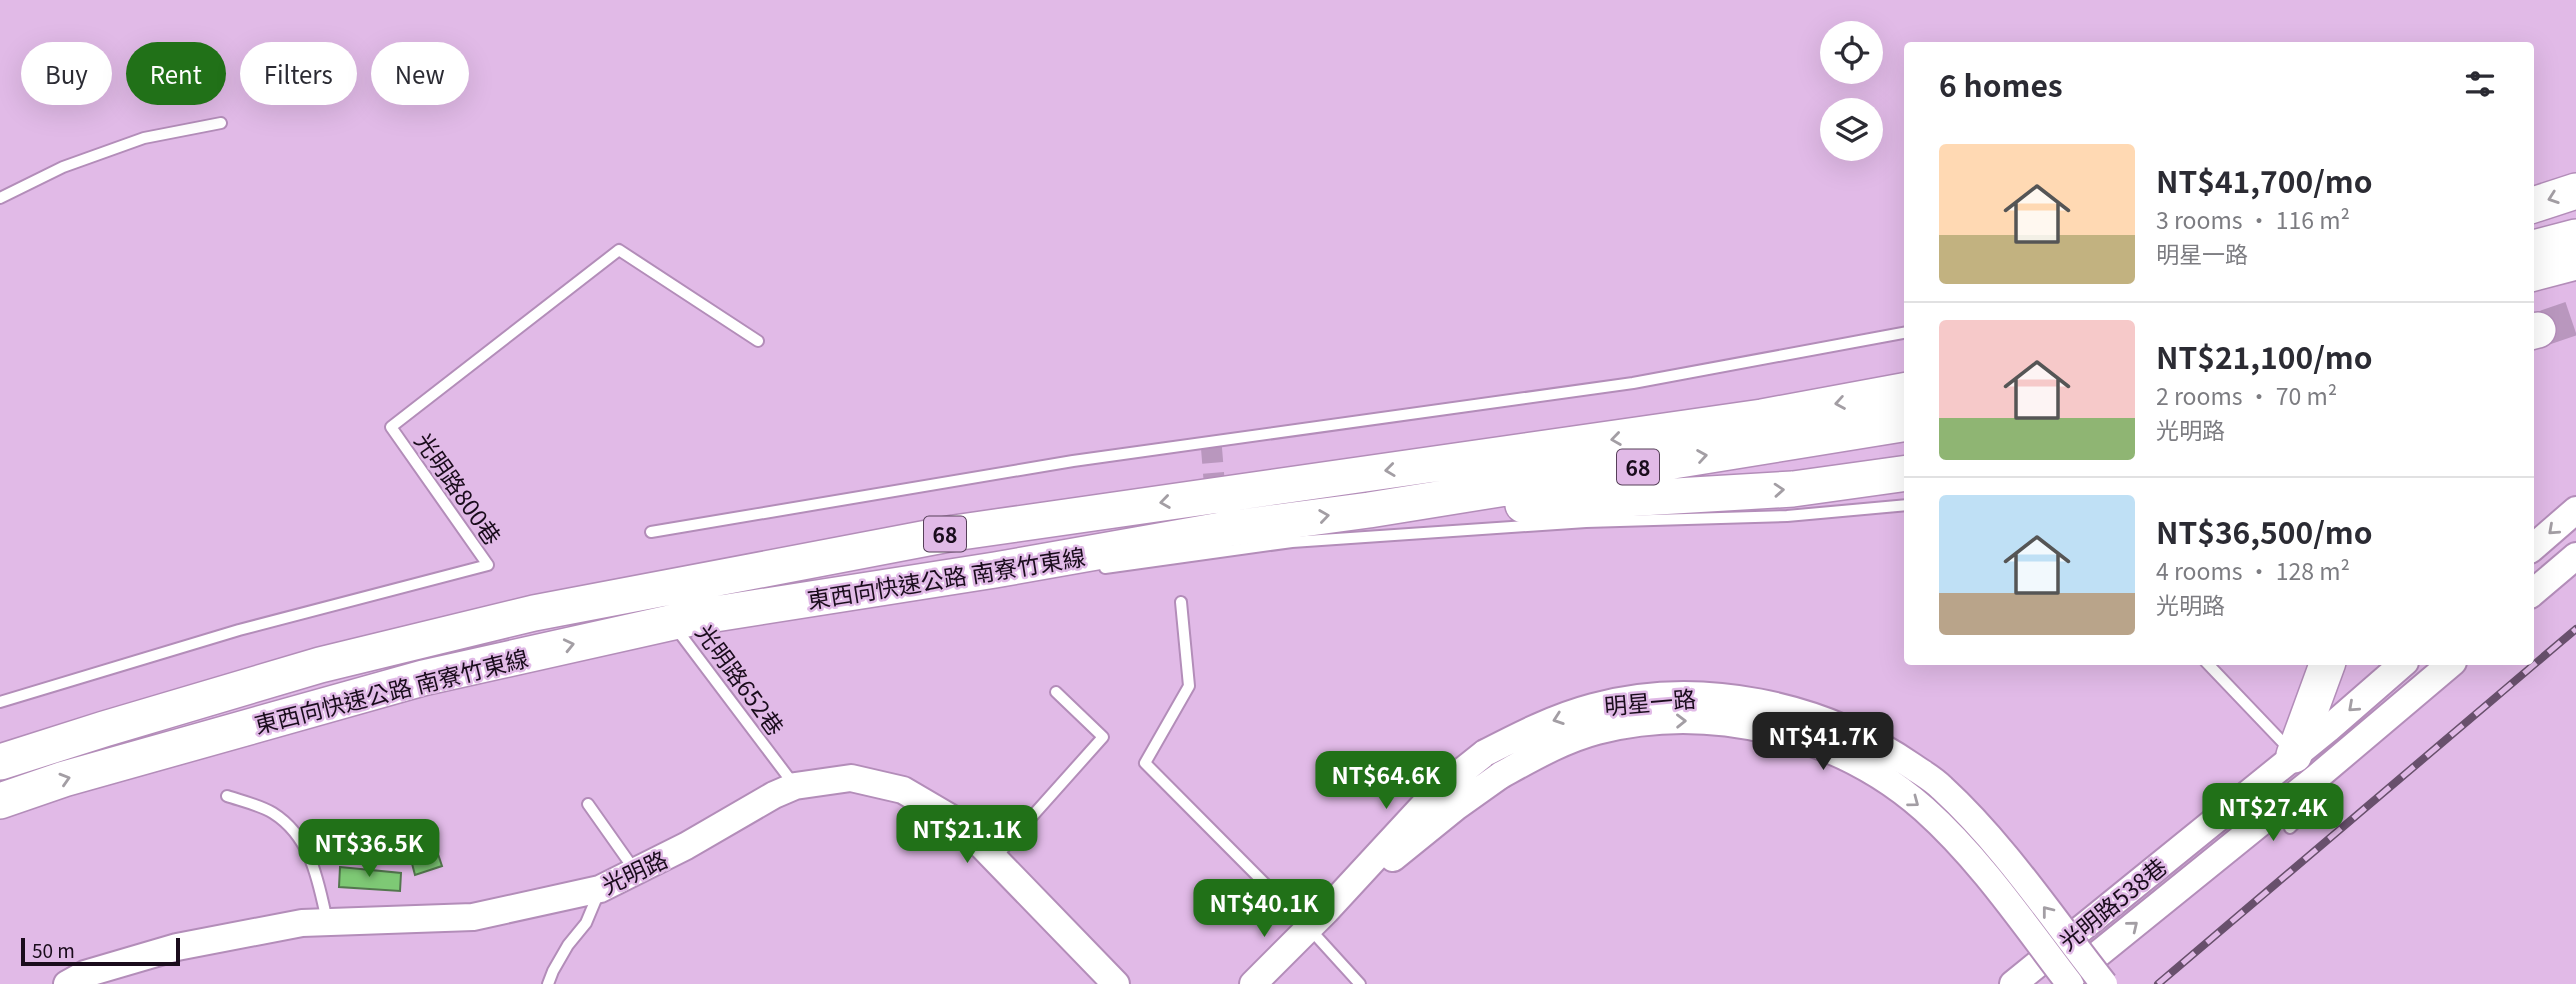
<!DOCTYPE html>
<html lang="en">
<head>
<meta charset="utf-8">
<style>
	:root { --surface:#fff; --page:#f2f2f3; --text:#2b2b33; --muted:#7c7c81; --line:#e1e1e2; --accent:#217118 }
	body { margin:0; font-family:Georgia,"Noto Sans TC",serif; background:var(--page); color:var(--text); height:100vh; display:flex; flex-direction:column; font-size:26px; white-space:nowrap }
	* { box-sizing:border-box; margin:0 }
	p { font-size:23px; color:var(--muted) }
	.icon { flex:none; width:38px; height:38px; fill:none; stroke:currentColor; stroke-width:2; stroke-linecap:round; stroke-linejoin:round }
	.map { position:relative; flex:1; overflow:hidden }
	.side { position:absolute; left:1904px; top:42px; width:630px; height:623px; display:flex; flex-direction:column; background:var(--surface); border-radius:7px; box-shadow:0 7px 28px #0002 }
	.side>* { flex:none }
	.guide { position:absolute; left:21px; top:42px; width:665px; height:63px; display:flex; gap:14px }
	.buttons { position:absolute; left:1820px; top:21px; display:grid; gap:14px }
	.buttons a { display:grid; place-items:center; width:63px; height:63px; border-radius:50%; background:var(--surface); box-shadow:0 7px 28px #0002; font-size:35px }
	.scale { position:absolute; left:21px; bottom:18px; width:159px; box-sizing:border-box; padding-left:7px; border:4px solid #1a0c1c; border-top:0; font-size:19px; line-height:24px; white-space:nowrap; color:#1a0c1c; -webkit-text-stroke:5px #e1bae7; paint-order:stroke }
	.price { position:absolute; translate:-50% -60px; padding:0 16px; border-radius:14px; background:var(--accent); color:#fff; font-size:23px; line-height:46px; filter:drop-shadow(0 2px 4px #0008) }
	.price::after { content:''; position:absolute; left:50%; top:42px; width:21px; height:16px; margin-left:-10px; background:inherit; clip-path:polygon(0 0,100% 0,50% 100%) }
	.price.active { background:#222; color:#fff }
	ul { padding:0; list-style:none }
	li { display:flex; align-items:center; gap:21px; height:175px; padding:0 35px }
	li+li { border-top:2px solid var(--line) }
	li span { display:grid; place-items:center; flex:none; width:196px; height:140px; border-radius:7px; color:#555 }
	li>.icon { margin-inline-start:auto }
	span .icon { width:84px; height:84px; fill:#fffc; stroke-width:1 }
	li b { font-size:30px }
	h2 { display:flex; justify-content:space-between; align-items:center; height:84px; padding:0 35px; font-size:30px }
	.tag { padding:0 24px; border-radius:32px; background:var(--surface); box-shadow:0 7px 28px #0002; font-size:24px; line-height:63px }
	.tag.active { background:var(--accent); color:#fff }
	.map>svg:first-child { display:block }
	.building { fill:#7ec975; stroke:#53774e; stroke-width:2 }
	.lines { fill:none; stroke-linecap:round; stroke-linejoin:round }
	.minor-tunnel { stroke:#b997be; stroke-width:21; stroke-dasharray:21 10; stroke-linecap:butt }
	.trunk-tunnel { stroke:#b997be; stroke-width:35; stroke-dasharray:35 18; stroke-linecap:butt }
	.service-casing { stroke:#b38db9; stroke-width:14 }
	.tertiary-casing { stroke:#b38db9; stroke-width:30 }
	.trunk-casing { stroke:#b38db9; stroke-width:38 }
	.service { stroke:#fff; stroke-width:10 }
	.tertiary { stroke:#fff; stroke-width:26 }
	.trunk { stroke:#fff; stroke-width:35 }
	.rail-casing { stroke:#68506c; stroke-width:8 }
	.rail { stroke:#e1bae7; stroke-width:5; stroke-dasharray:16; stroke-linecap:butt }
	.tertiary-bridge-casing { stroke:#b38db9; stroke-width:30; stroke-linecap:butt }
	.tertiary-bridge { stroke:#fff; stroke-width:26 }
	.oneway { stroke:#a39ea4 }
	.labels { text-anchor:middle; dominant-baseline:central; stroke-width:5; stroke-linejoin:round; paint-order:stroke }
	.shield { fill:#e1bae7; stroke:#564059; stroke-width:2 }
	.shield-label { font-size:21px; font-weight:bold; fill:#1a0c1c }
	.street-label { font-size:23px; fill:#1a0c1c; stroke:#e1bae7 }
</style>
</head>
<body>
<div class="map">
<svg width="2576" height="984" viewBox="0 0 2576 984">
	<rect width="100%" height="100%" fill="#e1bae7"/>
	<!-- building -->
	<path class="building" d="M436 848 442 866 415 875 410 856Z
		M340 867 401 873 400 891 339 887Z"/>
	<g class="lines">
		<!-- minor-tunnel -->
		<path class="minor-tunnel" d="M1211 442 1216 504"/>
		<!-- trunk-tunnel -->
		<path class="trunk-tunnel" d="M2538 330 2576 317"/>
		<!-- service casing -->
		<g class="service-casing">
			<path id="service" d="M0 198 63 167 144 138 221 123
				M651 532 1073 461 1633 383 1908 332
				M1105 568 1292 542 1586 522 1787 516 1908 505
				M1181 602 1189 686 1145 763 1309 928 1360 984
				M681 630 678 631 795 786
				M2206 662 2291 751
				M0 702 239 630 488 565 391 427 619 250 758 341
				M227 796C242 801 260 805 273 813 311 837 318 880 327 921
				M588 804 636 872
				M2290 828 2323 795 2317 777
				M994 859 1103 737 1056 692
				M548 984 553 971 568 945 586 923 599 892"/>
		</g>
		<!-- tertiary casing -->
		<g class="tertiary-casing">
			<path id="tertiary" d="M2530 550 2576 510
				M2530 595 2576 556
				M1393 858 1456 807 1501 775
				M2071 976 2317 777 2453 662
				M67 984 85 974 177 947 302 923 473 917 600 889 686 846 774 795 795 786 851 778 903 790 961 824 1116 984
				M1253 984 1326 911 1436 792 1485 753
				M2013 984 2328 729 2405 662"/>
		</g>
		<!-- trunk casing -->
		<g class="trunk-casing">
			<path id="trunk" d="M2530 206 2576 191
				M2530 249 2576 237
				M2530 274 2576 262
				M2530 332 2538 330
				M1523 505 1793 489 1908 473
				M2294 755 2328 662
				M0 762 104 729 320 665 534 613 954 533 1762 417 1908 390
				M0 801 64 779 423 678 696 617 995 570 1227 529 1369 510 1908 423"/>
		</g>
		<!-- service -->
		<use href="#service" class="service"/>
		<!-- tertiary -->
		<use href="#tertiary" class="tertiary"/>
		<!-- trunk -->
		<use href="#trunk" class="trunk"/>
		<!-- rail casing -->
		<g class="rail-casing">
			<path id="rail" d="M2158 984 2576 629"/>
		</g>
		<!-- rail -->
		<use href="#rail" class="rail"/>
		<!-- tertiary-bridge casing -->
		<g class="tertiary-bridge-casing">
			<path id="tertiary-bridge" d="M1485 753C1520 735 1555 717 1593 707 1700 678 1822 704 1912 766 1922 773 1933 779 1942 788 2004 845 2052 918 2104 984
				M1501 775C1532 758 1563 740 1597 731 1709 702 1838 733 1924 809 1981 860 2024 924 2070 984"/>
		</g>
		<!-- tertiary-bridge -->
		<use href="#tertiary-bridge" class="tertiary-bridge"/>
	</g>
	<!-- one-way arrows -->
	<defs><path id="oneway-chevron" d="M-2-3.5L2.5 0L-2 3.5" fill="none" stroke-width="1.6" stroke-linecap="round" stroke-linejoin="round" transform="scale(1.75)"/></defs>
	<g class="oneway">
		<use href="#oneway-chevron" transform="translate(2553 198) rotate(161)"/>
		<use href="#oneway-chevron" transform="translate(1840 403) rotate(170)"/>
		<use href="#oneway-chevron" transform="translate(1616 439) rotate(172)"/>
		<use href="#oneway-chevron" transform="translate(1702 456) rotate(-9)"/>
		<use href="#oneway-chevron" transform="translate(1390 470) rotate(173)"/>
		<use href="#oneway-chevron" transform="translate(1779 490) rotate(-4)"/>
		<use href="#oneway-chevron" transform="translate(1165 502) rotate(172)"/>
		<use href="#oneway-chevron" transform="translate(1324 516) rotate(-8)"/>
		<use href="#oneway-chevron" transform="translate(2553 530) rotate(138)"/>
		<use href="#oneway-chevron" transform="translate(569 645) rotate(-13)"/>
		<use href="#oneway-chevron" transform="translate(2353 707) rotate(138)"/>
		<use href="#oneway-chevron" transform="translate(1558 719) rotate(161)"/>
		<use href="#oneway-chevron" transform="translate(1681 721) rotate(-1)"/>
		<use href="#oneway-chevron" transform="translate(65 779) rotate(-17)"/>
		<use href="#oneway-chevron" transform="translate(1914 802) rotate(37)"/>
		<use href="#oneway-chevron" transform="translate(2047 911) rotate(-128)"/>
		<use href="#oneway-chevron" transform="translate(2133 926) rotate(-39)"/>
	</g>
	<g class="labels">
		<!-- shield labels -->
		<g class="shield">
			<rect x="1617" y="449.5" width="42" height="35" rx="5"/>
			<rect x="924" y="516.5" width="42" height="35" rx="5"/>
		</g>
		<g class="shield-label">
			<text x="1638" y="467">68</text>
			<text x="945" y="534">68</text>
		</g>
		<!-- street labels -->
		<g class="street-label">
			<text transform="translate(459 488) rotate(55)">光明路800巷</text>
			<text transform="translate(946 577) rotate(-9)">東西向快速公路 南寮竹東線</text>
			<text transform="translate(741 679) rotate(54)">光明路652巷</text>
			<text transform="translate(391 690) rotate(-14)">東西向快速公路 南寮竹東線</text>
			<text transform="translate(1650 701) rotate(-5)">明星一路</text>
			<text transform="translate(634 871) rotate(-25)">光明路</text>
			<text transform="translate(2112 903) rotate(-39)">光明路538巷</text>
		</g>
	</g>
</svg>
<div class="buttons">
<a><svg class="icon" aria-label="locate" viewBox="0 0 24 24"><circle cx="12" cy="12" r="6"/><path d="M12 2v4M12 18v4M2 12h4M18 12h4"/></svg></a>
<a><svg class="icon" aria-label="layers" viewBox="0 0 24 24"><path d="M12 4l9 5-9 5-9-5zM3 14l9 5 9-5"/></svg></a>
</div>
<div class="scale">50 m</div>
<b class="price active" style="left:1823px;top:772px">NT$41.7K</b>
<b class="price" style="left:1386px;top:811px">NT$64.6K</b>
<b class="price" style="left:2273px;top:843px">NT$27.4K</b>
<b class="price" style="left:967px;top:865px">NT$21.1K</b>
<b class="price" style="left:369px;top:879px">NT$36.5K</b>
<b class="price" style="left:1264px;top:939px">NT$40.1K</b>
<div class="guide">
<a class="tag">Buy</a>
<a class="tag active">Rent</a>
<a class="tag">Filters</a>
<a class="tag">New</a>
</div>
<section class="side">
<h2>6 homes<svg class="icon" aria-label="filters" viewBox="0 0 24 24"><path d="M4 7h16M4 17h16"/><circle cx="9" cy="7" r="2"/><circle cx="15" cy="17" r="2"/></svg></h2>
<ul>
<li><span style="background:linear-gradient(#ffd9b3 65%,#c2b280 0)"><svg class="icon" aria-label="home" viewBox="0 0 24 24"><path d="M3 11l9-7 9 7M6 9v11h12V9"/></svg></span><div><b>NT$41,700/mo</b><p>3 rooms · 116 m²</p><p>明星一路</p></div></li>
<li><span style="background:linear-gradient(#f6c9c9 70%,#8fb573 0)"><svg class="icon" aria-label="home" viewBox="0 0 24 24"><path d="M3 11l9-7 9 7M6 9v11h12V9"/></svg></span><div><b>NT$21,100/mo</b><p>2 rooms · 70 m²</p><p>光明路</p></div></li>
<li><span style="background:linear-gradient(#bfe0f5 70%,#b9a48a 0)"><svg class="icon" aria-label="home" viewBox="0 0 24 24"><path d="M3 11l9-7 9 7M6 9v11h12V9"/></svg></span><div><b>NT$36,500/mo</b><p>4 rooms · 128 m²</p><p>光明路</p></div></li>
</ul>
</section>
</div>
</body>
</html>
